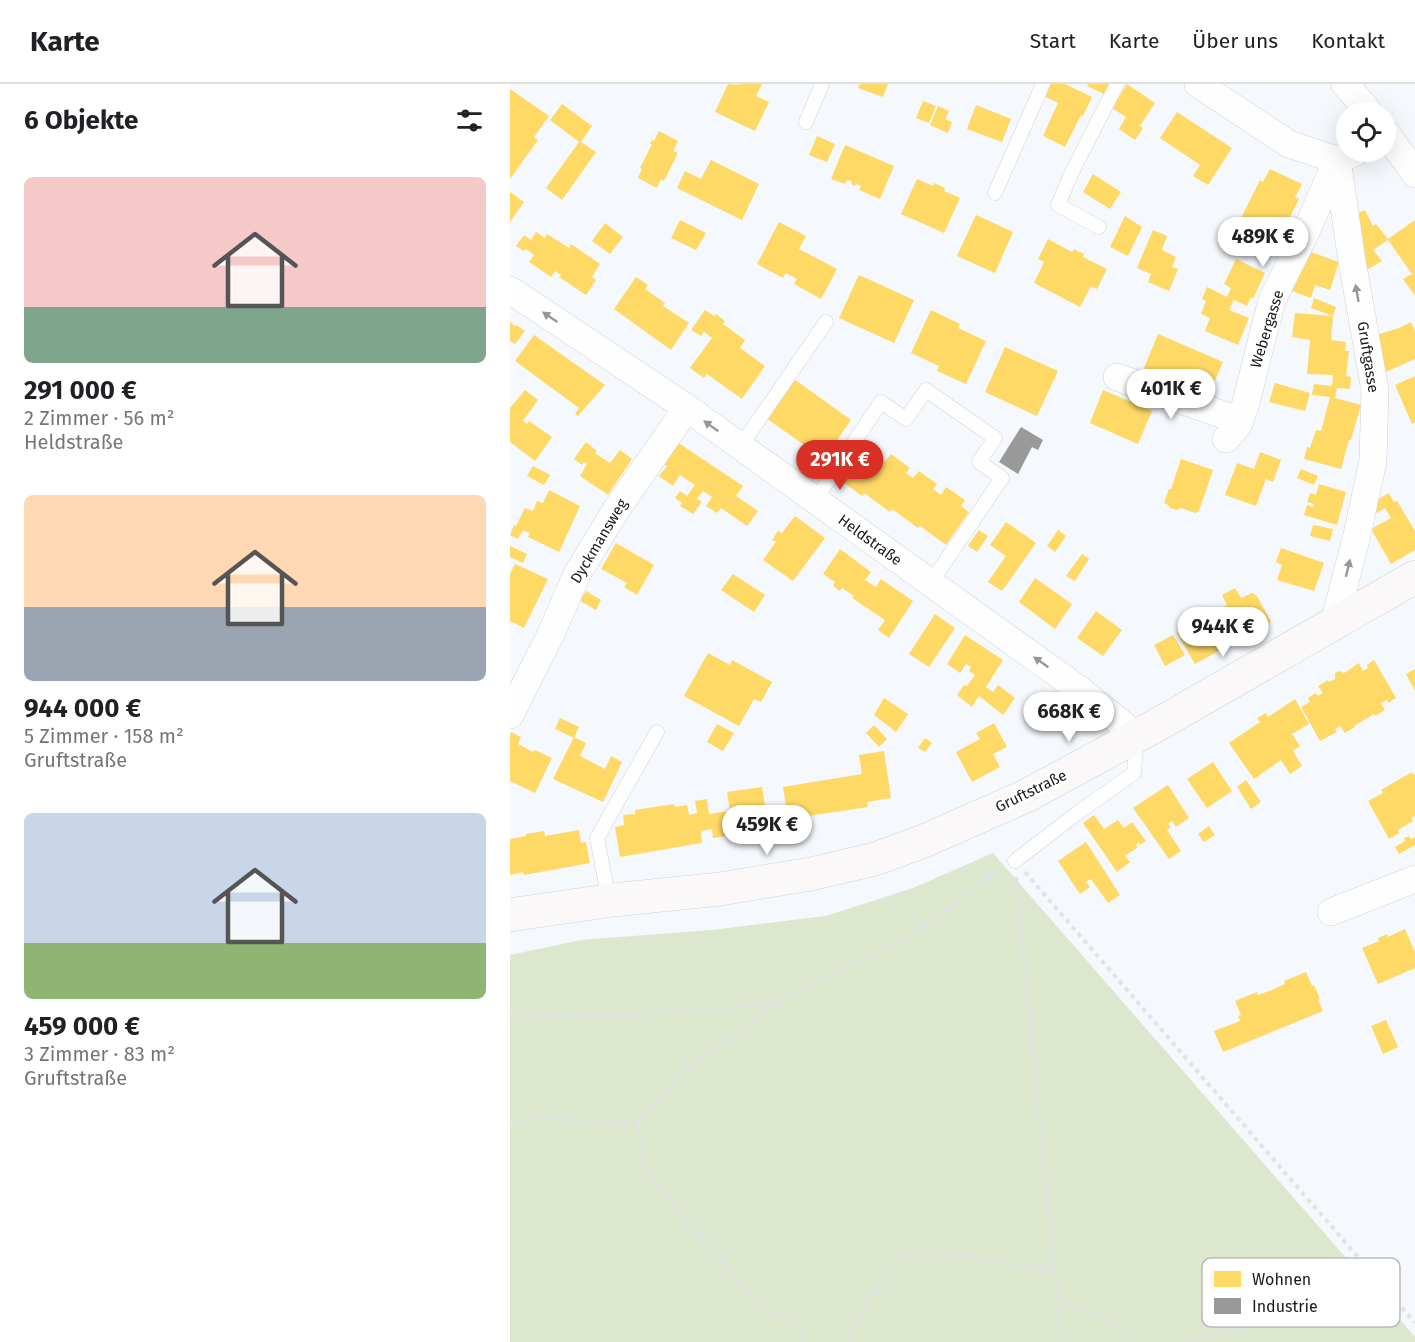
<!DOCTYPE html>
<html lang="de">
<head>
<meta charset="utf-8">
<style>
	:root { --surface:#fff; --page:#f6f6f6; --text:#202124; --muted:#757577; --line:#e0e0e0; --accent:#d93025 }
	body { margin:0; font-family:"Fira Sans",sans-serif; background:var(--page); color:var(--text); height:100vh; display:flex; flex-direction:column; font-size:22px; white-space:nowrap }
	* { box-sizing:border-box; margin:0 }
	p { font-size:20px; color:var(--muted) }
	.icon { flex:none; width:33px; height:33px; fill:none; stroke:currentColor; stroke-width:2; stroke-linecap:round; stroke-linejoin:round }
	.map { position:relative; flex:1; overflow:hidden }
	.side { display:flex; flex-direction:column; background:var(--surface); width:510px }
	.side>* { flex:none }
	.fabs { position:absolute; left:826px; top:18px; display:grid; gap:12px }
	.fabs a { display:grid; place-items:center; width:60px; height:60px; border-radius:50%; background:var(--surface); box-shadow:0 6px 24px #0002; font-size:30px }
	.price { position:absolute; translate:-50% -51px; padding:0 14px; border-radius:21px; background:#fff; color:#222; font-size:20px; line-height:39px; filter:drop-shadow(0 2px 3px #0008) }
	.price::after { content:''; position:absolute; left:50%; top:36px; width:18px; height:14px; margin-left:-9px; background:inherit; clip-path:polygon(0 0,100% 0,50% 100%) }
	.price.selected { background:var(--accent); color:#fff }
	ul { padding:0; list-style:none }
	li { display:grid; align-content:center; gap:12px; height:318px; padding:0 24px }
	li span { display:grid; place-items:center; height:186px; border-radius:9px; color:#555 }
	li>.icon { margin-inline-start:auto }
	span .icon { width:108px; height:108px; fill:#fffc; stroke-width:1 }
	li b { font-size:26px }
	h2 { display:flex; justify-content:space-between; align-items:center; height:72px; padding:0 24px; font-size:26px }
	header { display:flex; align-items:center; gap:36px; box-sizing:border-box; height:84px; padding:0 30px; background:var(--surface); border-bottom:2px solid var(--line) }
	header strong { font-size:28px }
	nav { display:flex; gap:33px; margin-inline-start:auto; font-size:21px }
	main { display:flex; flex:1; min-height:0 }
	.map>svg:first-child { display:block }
	.green { fill:#dce7ce }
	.homes { fill:#ffd966 }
	.industry { fill:#999 }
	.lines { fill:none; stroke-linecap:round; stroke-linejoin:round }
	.service-casing { stroke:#d0d3d6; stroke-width:15 }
	.minor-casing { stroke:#d0d3d6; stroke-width:28 }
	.secondary-casing { stroke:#d0d3d6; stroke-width:34 }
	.path { stroke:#e1e3e4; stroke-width:4; stroke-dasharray:4.5 4.5; stroke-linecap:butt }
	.service { stroke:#fefeff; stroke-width:14 }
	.minor { stroke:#fefeff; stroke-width:27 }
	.secondary { stroke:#faf8f9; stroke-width:33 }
	.oneway { fill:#969698 }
	.labels { text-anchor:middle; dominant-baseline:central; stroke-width:6; stroke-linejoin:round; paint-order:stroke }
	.street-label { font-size:15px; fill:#16181b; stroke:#fff }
	.key { fill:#fff; stroke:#b9babb; stroke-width:1.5 }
	.key-label { font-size:16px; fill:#16181b }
</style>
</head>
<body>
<header>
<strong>Karte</strong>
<nav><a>Start</a><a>Karte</a><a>Über uns</a><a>Kontakt</a></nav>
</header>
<main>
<section class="side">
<h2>6 Objekte<svg class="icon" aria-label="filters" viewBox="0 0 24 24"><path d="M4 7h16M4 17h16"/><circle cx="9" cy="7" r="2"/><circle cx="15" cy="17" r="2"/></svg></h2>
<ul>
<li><span style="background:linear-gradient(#f6c9c9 70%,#7fa58c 0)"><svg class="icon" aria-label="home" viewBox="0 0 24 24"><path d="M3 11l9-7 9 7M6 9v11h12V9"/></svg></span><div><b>291 000 €</b><p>2 Zimmer · 56 m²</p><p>Heldstraße</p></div></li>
<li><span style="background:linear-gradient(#ffd9b3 60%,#9aa5b1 0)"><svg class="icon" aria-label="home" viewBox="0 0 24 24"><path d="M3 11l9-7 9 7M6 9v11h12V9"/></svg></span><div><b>944 000 €</b><p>5 Zimmer · 158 m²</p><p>Gruftstraße</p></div></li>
<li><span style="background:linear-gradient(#c9d6e8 70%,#8fb573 0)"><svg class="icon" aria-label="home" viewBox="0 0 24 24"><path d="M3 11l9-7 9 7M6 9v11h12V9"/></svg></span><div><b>459 000 €</b><p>3 Zimmer · 83 m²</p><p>Gruftstraße</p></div></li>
</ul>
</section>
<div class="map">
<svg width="905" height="1258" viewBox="0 0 905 1258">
	<rect width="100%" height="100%" fill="#f5f8fc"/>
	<!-- green -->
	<path class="green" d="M483 769 905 1253V1258H0V871L71 856 202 846 316 832 403 804Z"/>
	<!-- homes -->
	<path class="homes" d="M218 0 229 1V0H252L246 12 259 18 245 47 205 28Z
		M350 0H378L373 13 348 4Z
		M540 0H555L582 13 573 32 571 31 555 63 533 52 548 19 534 12Z
		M578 0H601L596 11 577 2Z
		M617 0 645 19 630 42 633 44 625 56 609 45 616 33 602 24Z
		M0 5 39 32 24 53 28 56 0 95Z
		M413 17 426 22 419 39 406 34Z
		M52 20 82 42 71 58 86 68 52 116 36 104 69 58 40 36Z
		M466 21 501 35 492 58 457 45Z
		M428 22 439 27 435 35 442 38 438 49 420 41Z
		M667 28 722 64 698 101 683 92 690 81 650 54Z
		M149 47 168 57 163 67 168 69 154 97 151 95 147 104 128 94 132 85 130 84 142 60H140L142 56 144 57Z
		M307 52 325 60 317 78 299 71Z
		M335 61 384 82 370 115 349 106 351 102 347 100 344 102 342 101 341 97 337 96 335 100 321 95Z
		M201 76 249 100 232 136 167 104 175 87 191 95Z
		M760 85 792 100 785 113 789 115 768 157 764 155 758 168 727 153 733 140 729 138 750 96 753 98Z
		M583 90 611 108 600 125 573 108Z
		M407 95 423 102 424 99 435 104 434 107 450 114 434 149 391 130Z
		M0 108 14 118 0 138Z
		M855 126 863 142 866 140 878 155 905 136V212L893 195 902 190 878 156 863 166 872 177 853 188 842 132Z
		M466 131 503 148 485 189 447 172Z
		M615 132 632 143 618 172 600 163Z
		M170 136 196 149 186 166 161 154Z
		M269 138 296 152 289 165 327 185 311 215 284 200 287 195 276 189 273 194 247 180Z
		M95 139 113 153 100 170 82 157Z
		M643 146 657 152 652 166 666 173 662 183 668 185 659 207 638 198 641 190 627 184Z
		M26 148 35 154 37 150 59 164 61 160 90 180 82 193 86 196 76 211 49 193 51 191 45 187 41 193 19 178 24 171 16 165 14 167 6 162 14 151 21 156Z
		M538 155 562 168 564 165 574 170 573 173 597 185 587 205 581 202 570 223 524 199 534 178 528 175Z
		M798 167 829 178 820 206 805 201 801 214 774 204 780 192 788 195Z
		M726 175 755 189 743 215 741 213 737 222 724 216 719 226 739 234 728 261 695 247 700 234 691 230 696 217 692 215 697 203 717 213 721 204 714 200Z
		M349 191 404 216 384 259 329 234Z
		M126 193 138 201 135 205 155 219 153 222 179 239 161 266 104 225Z
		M804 214 826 223 823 232 821 256 836 258 835 267H839L836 292 841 293 840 305 827 304 825 314 851 321 841 356H839L831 385 794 375 797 363 800 364 806 346 811 347 820 313 802 311 804 300 822 302 823 291 797 290 800 256 782 253 785 229 823 232 801 224Z
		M195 226 204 232 206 230 215 237 213 240 235 256 230 264 255 282 232 315 197 290 194 294 180 284 202 254 194 248 191 252 181 246Z
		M421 226 450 240 448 244 476 257 456 300 427 287 429 282 401 269Z
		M0 238 5 242 6 241 15 247 5 260 0 257Z
		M901 238 905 247V275L871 290 863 252 889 244Z
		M648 250 713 278 698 312 674 301 675 300 659 293 658 295 634 284Z
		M24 251 95 301 68 332 65 330 69 324 5 277Z
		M495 263 548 287 527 332 475 308Z
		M905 292V339L902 340 885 301Z
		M284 295 341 336 314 375 256 334Z
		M765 299 800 309 795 327 759 318Z
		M15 306 28 316 13 337 17 340 19 337 42 353 25 377 0 358V324Z
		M593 306 642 327 628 360 580 339Z
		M353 354 372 367 368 373 375 378 381 370 400 384 396 389 403 394 409 387 427 400 423 405 431 411 436 403 455 416 451 422 459 428 436 461 410 442 408 444 382 425 380 428 354 409 352 412 326 393Z
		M76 358 87 367 85 369 100 379 110 366 122 375 98 411 70 392 77 380 74 378 72 381 64 375Z
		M167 358 233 402 226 412 248 427 237 442 211 424 207 429 196 422 202 413 193 407 187 415 192 418 183 430 170 422 172 419 165 414 170 407 177 412 185 401 170 391 163 402 149 392 157 382 152 379Z
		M750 368 771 376 763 398 756 395 746 422 715 411 727 379 744 385Z
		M671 375 703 386 689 427 685 429 671 424 666 426 660 424 658 421 654 419 659 405H661Z
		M23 382 40 391 34 401 17 392Z
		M791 385 808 392 804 401 787 394Z
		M809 400 836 408 827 441 794 431 797 421 803 423 804 420 797 418 800 409 806 411Z
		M39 406 70 422 49 468 18 453 20 449 13 446 8 455 0 451 4 441 6 442 15 424 23 427 27 417 33 419Z
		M879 409 884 418 887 417 905 447V466L881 480 861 445 881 434 875 424 867 429 861 419Z
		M285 432 315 454 283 497 253 476 266 458 262 456 268 447 272 449Z
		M496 438 526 459 492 507 478 498 496 472 480 461Z
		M803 441 823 445 820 457 800 452Z
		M469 446 478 452 467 468 458 462Z
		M548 446 556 452 545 468 537 462Z
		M106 459 144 481 127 511 114 503 117 499 91 485Z
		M0 462 17 470 13 479 0 473Z
		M771 464 814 479 804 507 767 496 772 481 766 478Z
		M330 465 361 488 355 496 366 503 371 495 403 517 379 554 368 546 375 536 342 514 344 512 332 504 330 507 323 502 325 498 313 490Z
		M572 470 579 475 565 497 556 492Z
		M5 480 38 495 14 544 0 537V490Z
		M223 490 255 511 244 528 211 506Z
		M525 494 562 520 545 545 509 518Z
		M725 504 731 514 742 509 747 512 761 538 685 580 667 549 717 521 712 511Z
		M76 507 91 516 86 526 70 517Z
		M586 527 612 546 593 572 567 554Z
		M425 530 445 544 419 583 399 570Z
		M455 551 493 576 476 603 483 608 488 601 505 614 493 631 469 612 462 623 447 611 454 601 457 602 465 591 459 587 461 583 456 580 450 589 437 580Z
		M663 551 675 571 655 582 644 561Z
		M198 569 220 581 222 576 262 598 251 618 244 615 229 642 174 612Z
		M864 576 886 614 878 619 877 616 871 619 875 626 865 632 864 630 844 642 845 643 835 649 830 642 825 645 827 648 810 657 791 623 800 618 798 614 806 609 808 612 813 609 808 602 818 596 819 598 825 595V589L829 587 834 589 849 579 853 587 858 584 857 581Z
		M905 585V607L896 590Z
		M374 614 398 630 386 648 364 631Z
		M785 615 799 640 782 650 790 662 783 667 792 682 780 690 771 676 744 695 719 659 750 638 747 634 756 629 758 633Z
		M50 634 69 643 64 654 45 645Z
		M484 639 497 663 483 670 490 683 462 698 446 668 470 655 466 649Z
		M207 640 224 649 213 667 197 658Z
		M364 641 377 655 369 663 356 649Z
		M1 648 11 653 8 660 23 668 25 666 42 674 25 709 0 697V651Z
		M64 653 76 659 70 672 95 685 101 672 112 678 93 718 43 695Z
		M415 654 422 659 415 668 408 664Z
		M374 667 381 714 357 718 358 723 278 735 273 703 352 690 349 671Z
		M703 678 722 707 697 724 677 695Z
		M902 688 904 691 905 690V732L901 734 903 737 888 746 889 749 879 755 858 717 873 709 871 706Z
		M736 696 751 718 741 725 727 703Z
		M658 701 679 734 666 743 662 737 658 740 661 743 657 746 671 767 659 775 623 724Z
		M252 703 259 746 246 748 242 753 237 749 203 754 202 745 191 747 192 759 110 773 105 743 114 741 113 731 125 730V726L164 720 165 723 177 721 179 731 187 729 185 717 197 715 199 730 220 727 217 708Z
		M584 731 594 745 608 736 614 744 622 738 636 757 630 761 629 758 626 761 628 763 615 772 620 778 607 788 573 739Z
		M699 742 705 751 694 758 688 750Z
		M69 746 71 759 76 758 80 779 14 791 13 788 0 791V755L16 752V750L34 747 35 752Z
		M899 752 901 755 905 753V761L889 770 885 763 895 757 894 754Z
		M576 758 610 811 598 819 581 795 576 798 580 803 570 810 548 777Z
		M895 845 905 868V884L868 900 852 864 869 857 868 854 877 850 878 853Z
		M796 888 802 902 804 901 810 915 808 916 813 927 713 968 704 947 730 937 728 932 731 931 725 917 747 908 748 911 762 906 775 900 774 897Z
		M876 936 888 963 873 970 861 942Z"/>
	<!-- industry -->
	<path class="industry" d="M511 343 533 356 528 366 522 363 508 390 489 378Z"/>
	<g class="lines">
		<!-- service casing -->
		<g class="service-casing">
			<path id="service" d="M296 38 312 0
				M485 109 533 0
				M589 143 548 121 561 90 607 0
				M230 363 316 238
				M305 416 371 318 396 335 416 306 485 354 469 378 492 394 420 500
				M505 777 566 730 624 689 627 654
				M99 816 87 754 147 648"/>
		</g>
		<!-- minor casing -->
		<g class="minor-casing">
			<path id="minor" d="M688 0 779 60 827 76 842 177 865 306 863 377 847 451 824 540
				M835 0 859 28
				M876 49 905 90
				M0 206 177 324 570 606 627 652
				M607 293 730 337
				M716 355 728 341 735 322 762 216 794 152 827 76 846 68
				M0 631 40 552 67 490 106 426 177 324
				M821 828 905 795"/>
		</g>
		<!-- secondary casing -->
		<g class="secondary-casing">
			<path id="secondary" d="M0 831 103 816 210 805 301 790 365 775 414 757 516 712 647 641 905 493"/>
		</g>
		<!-- path -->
		<path class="path" d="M515 788 905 1239
			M506 793 545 1188 549 1210 551 1258
			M0 929 95 932 209 925 271 916
			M127 1040 172 987 228 949 272 916 403 851 491 785
			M127 1040 139 1090 165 1124 234 1202 268 1233 291 1241 296 1258
			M0 1042 16 1033 127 1040
			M550 1210 556 1219 592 1231 613 1248 623 1258
			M337 1258 358 1218 394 1170H450L545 1188
			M674 1258 720 1248 785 1226 852 1178"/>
		<!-- service -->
		<use href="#service" class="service"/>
		<!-- minor -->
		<use href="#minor" class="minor"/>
		<!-- secondary -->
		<use href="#secondary" class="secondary"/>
	</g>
	<!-- one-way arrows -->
	<defs><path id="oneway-solid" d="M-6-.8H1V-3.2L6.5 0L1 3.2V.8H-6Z" transform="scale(1.5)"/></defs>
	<g class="oneway">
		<use href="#oneway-solid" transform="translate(847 209) rotate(-100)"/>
		<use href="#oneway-solid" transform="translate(40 233) rotate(-146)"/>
		<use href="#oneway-solid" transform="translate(201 342) rotate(-144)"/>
		<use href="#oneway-solid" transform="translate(838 484) rotate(-76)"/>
		<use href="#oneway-solid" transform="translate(531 578) rotate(-145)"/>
	</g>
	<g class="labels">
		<!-- street labels -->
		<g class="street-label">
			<text transform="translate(757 245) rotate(-73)">Webergasse</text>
			<text transform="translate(858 273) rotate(81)">Gruftgasse</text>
			<text transform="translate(360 456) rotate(36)">Heldstraße</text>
			<text transform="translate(89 457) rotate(-59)">Dyckmansweg</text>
			<text transform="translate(521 707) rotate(-26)">Gruftstraße</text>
		</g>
	</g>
	<!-- legend -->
	<rect x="692" y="1174" width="198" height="69" rx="9" class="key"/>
	<rect x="704" y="1187" width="27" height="16" fill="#ffd966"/>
	<rect x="704" y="1214" width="27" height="16" fill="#999"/>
	<g class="key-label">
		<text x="742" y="1201">Wohnen</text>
		<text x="742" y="1228">Industrie</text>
	</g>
</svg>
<div class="fabs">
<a><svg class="icon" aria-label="locate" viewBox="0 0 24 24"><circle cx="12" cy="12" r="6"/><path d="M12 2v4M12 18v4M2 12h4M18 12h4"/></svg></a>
</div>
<b class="price" style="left:753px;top:184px">489K €</b>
<b class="price" style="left:661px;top:336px">401K €</b>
<b class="price selected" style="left:330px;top:407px">291K €</b>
<b class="price" style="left:713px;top:574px">944K €</b>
<b class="price" style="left:559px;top:659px">668K €</b>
<b class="price" style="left:257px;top:772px">459K €</b>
</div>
</main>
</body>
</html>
